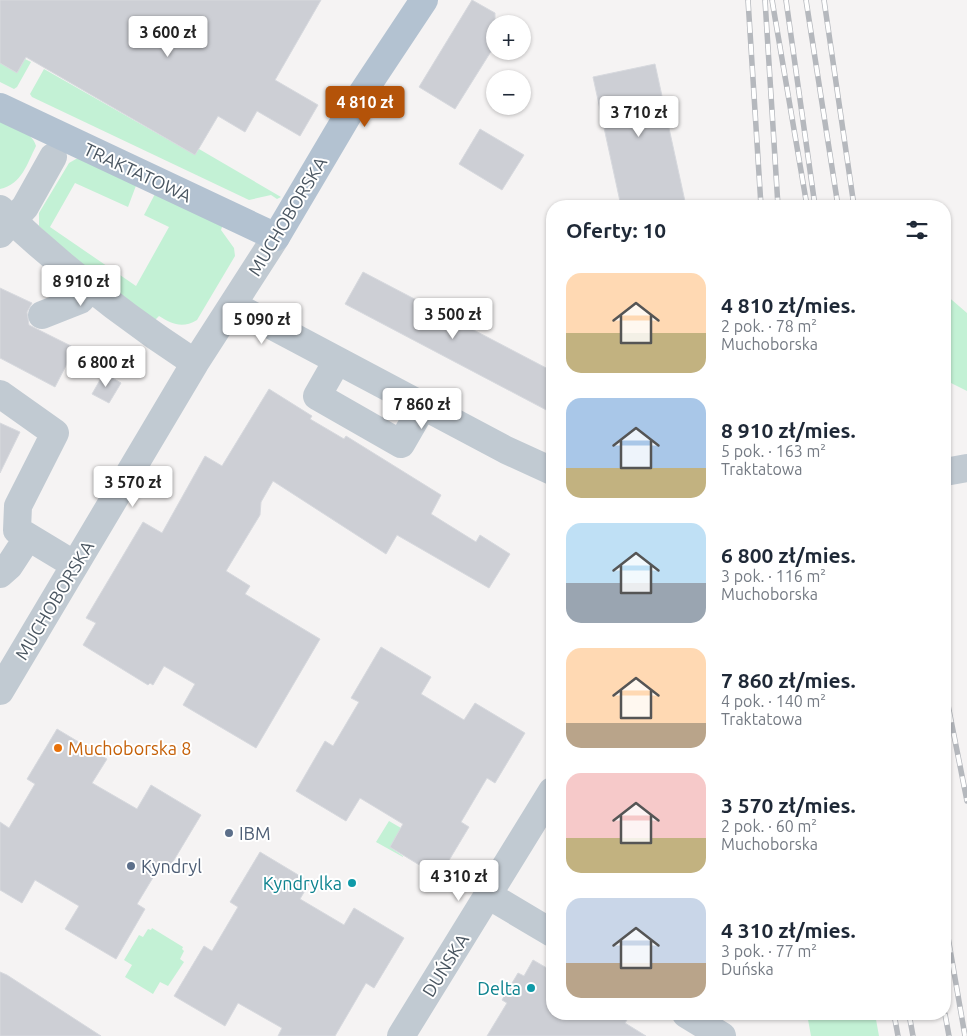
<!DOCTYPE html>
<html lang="pl">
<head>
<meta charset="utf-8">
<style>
	:root { --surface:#fff; --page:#f2f2f3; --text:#1f2937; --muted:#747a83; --accent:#b45309 }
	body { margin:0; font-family:Ubuntu,sans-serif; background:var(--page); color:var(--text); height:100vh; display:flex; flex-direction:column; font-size:19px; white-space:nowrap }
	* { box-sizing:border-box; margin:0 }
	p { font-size:16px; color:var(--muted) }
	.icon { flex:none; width:28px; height:28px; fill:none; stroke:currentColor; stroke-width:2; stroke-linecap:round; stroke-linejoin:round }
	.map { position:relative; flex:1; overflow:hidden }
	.drawer { position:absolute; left:546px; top:200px; width:405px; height:820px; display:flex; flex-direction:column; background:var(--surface); border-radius:20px; box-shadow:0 1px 4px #0004 }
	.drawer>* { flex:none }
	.controls { position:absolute; left:486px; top:15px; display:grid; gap:10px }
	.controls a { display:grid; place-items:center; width:45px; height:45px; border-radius:50%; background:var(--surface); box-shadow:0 1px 4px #0004; font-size:25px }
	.price { position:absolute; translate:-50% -42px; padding:0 11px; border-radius:5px; background:#fff; color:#222; font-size:16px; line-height:32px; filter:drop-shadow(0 1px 2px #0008) }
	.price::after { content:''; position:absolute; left:50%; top:30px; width:15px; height:11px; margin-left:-8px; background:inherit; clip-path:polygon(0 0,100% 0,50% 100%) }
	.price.active { background:var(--accent); color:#fff }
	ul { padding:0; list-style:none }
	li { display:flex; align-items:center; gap:15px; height:125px; padding:0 20px }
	li span { display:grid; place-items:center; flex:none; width:140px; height:100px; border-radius:15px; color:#555 }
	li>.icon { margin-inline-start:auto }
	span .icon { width:60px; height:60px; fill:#fffc; stroke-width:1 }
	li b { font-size:21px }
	h2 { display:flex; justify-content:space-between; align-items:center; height:60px; padding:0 20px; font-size:21px }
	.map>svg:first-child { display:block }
	.green { fill:#c3f1d5 }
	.building { fill:#cdcfd5; stroke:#d7d9de }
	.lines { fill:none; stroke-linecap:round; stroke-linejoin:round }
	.minor { stroke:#c1cad2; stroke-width:28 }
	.major { stroke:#b3c2d1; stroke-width:28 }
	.rail-casing { stroke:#b5b8bd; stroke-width:5.5 }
	.rail { stroke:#fff; stroke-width:4; stroke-dasharray:11; stroke-linecap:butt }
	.food-dot { fill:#e8710a; stroke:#fff; stroke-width:2 }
	.service-dot { fill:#5c6f8a; stroke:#fff; stroke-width:2 }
	.culture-dot { fill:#0f9aa8; stroke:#fff; stroke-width:2 }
	.labels { text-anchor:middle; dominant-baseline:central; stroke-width:4; stroke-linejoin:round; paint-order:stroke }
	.street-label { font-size:18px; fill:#4a5661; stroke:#fff }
	.food-label { font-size:18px; fill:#c56008; stroke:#fff; text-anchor:start }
	.service-label { font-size:18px; fill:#4e5e75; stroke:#fff; text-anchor:start }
	.culture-label { font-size:18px; fill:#0d838f; stroke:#fff; text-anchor:end }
</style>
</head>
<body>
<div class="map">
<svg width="967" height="1036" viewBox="0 0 967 1036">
	<rect width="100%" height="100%" fill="#f5f3f3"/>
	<!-- green -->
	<path class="green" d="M25 59 31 62 17 87 14 89 0 82V63L17 73Z
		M44 69 195 155 199 149 281 197 277 199 271 195 249 200 32 97 30 94Z
		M0 121C13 127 32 131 36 146 27 164 22 184 0 189Z
		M83 158 137 183 128 207 75 183 50 227 136 286 169 227 144 215 156 192 223 224 221 230 234 248 235 256 197 320C182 329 172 324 159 316L154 321 104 286 39 226V213L69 163 76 159Z
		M945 294 967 313V391L945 380Z
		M389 821 401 828 390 847 403 856V857L376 842Z
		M152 928 183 947 182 949 184 951 180 959 184 962 168 986 160 982 153 994 125 977 132 965 124 960 139 935 143 937 148 929 151 930Z
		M807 1014H875L879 1036H811Z"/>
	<!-- building -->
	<path class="building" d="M0 0H321L275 80 318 105 300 136 257 111 245 132 218 116 195 155 26 57 17 73 0 63Z
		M472 0 495 13V45L455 109 419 87Z
		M655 64 686 206H621L593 77Z
		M480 129 524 155 502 190 459 164Z
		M363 272 552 371V413L345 304Z
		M0 288 32 303 27 312 29 325 75 348 55 387 0 358Z
		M104 373 121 383 109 403 92 394Z
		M269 389 312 416 310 419 344 439 346 436 441 495 431 514 476 542 480 535 510 554 489 588 397 535 386 554 273 481 261 502 260 515 226 571 250 586 245 594 320 639 256 748 183 705 195 684 164 666 153 685 150 683 148 685 83 645 96 623 86 618 143 522 162 533 205 456 222 466Z
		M0 423 20 432 0 473Z
		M381 647 431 677 421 694 464 720 475 703 525 733 495 783 487 778 461 822 469 827 439 877 390 847 403 824 360 798 346 821 296 791 325 741 333 746 359 702 351 698Z
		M57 729 107 759 92 783 137 809 151 785 201 815 171 865 163 861 137 904 145 909 116 959 65 929 79 906 35 880 22 903 0 890V822L9 828 35 784 27 779Z
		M260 852 310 882 300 899 344 925 354 908 404 938 374 988 366 983 335 1036H278L282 1028 238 1003 225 1026 174 996 204 946 212 951 238 907 230 902Z
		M533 960 552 971V1014H631L625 1023 646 1036H487L507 1003 502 1000 518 973 524 976Z
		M0 972 7 975 101 1036H0Z"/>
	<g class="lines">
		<!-- minor -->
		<path class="minor" d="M0 209C60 266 126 318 195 363
			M0 234 25 207 53 157
			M233 305 506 450 552 471
			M42 315 80 300 91 288
			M337 361 317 396 401 444 423 406
			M0 394 55 433 18 506 17 530 75 565
			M945 472 967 468
			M0 574 9 566 28 537
			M0 691 195 363 276 237
			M488 895 552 933
			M686 1014 722 1036
			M401 1036 552 791"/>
		<!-- major -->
		<path class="major" d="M0 107 276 237 351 110 424 0"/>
		<!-- rail casing -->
		<g class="rail-casing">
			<path id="rail" d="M748 0 761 206
				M765 0 778 206
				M772 0 807 206
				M786 0 815 206
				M806 0 838 206
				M824 0 854 206
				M945 690 967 801
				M945 920 965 1036
				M894 1014 898 1036
				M909 1014 913 1036
				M945 1014 949 1036"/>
		</g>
		<!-- rail -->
		<use href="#rail" class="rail"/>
	</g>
	<!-- markers -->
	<circle class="food-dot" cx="58" cy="748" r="5"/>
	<g class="service-dot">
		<circle cx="229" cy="833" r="5"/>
		<circle cx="131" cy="866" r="5"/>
	</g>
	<g class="culture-dot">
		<circle cx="352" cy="883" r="5"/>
		<circle cx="531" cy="988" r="5"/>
	</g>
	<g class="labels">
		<!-- street labels -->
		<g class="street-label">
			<text transform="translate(138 172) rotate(25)">TRAKTATOWA</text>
			<text transform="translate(287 216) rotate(-59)">MUCHOBORSKA</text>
			<text transform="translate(54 600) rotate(-59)">MUCHOBORSKA</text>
			<text transform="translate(445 965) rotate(-58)">DUŃSKA</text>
		</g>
		<!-- food labels -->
		<g class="food-label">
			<text x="68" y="748">Muchoborska 8</text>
		</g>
		<!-- service labels -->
		<g class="service-label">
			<text x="239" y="833">IBM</text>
			<text x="141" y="866">Kyndryl</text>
		</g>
		<!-- culture labels -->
		<g class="culture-label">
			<text x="342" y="883">Kyndrylka</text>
			<text x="521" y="988">Delta</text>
		</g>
	</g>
</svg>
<div class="controls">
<a>+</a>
<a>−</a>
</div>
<b class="price" style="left:168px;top:58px">3 600 zł</b>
<b class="price active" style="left:365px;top:128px">4 810 zł</b>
<b class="price" style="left:639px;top:138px">3 710 zł</b>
<b class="price" style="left:81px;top:307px">8 910 zł</b>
<b class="price" style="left:453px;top:340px">3 500 zł</b>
<b class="price" style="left:262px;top:345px">5 090 zł</b>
<b class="price" style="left:106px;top:388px">6 800 zł</b>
<b class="price" style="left:422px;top:430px">7 860 zł</b>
<b class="price" style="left:133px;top:508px">3 570 zł</b>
<b class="price" style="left:459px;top:902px">4 310 zł</b>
<section class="drawer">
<h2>Oferty: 10<svg class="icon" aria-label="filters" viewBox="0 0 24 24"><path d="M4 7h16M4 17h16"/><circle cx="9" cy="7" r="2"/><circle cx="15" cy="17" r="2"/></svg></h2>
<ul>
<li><span style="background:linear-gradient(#ffd9b3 60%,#c2b280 0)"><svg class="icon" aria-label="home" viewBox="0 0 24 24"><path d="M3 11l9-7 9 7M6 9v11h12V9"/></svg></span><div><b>4 810 zł/mies.</b><p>2 pok. · 78 m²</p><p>Muchoborska</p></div></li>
<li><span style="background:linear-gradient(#a9c7e8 70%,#c2b280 0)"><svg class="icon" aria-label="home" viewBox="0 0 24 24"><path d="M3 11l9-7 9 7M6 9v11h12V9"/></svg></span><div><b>8 910 zł/mies.</b><p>5 pok. · 163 m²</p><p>Traktatowa</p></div></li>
<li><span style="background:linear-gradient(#bfe0f5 60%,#9aa5b1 0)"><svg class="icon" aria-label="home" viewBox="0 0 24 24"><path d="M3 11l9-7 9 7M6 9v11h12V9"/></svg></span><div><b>6 800 zł/mies.</b><p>3 pok. · 116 m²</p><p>Muchoborska</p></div></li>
<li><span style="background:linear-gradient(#ffd9b3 75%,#b9a48a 0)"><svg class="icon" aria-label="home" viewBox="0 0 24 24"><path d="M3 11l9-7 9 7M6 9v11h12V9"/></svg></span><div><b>7 860 zł/mies.</b><p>4 pok. · 140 m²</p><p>Traktatowa</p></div></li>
<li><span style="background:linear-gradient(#f6c9c9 65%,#c2b280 0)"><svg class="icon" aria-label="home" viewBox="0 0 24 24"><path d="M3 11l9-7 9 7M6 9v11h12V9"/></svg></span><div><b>3 570 zł/mies.</b><p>2 pok. · 60 m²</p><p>Muchoborska</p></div></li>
<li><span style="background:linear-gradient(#c9d6e8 65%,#b9a48a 0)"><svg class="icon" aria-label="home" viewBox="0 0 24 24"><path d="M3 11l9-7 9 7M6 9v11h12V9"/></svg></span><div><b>4 310 zł/mies.</b><p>3 pok. · 77 m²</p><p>Duńska</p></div></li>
</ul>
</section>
</div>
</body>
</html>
